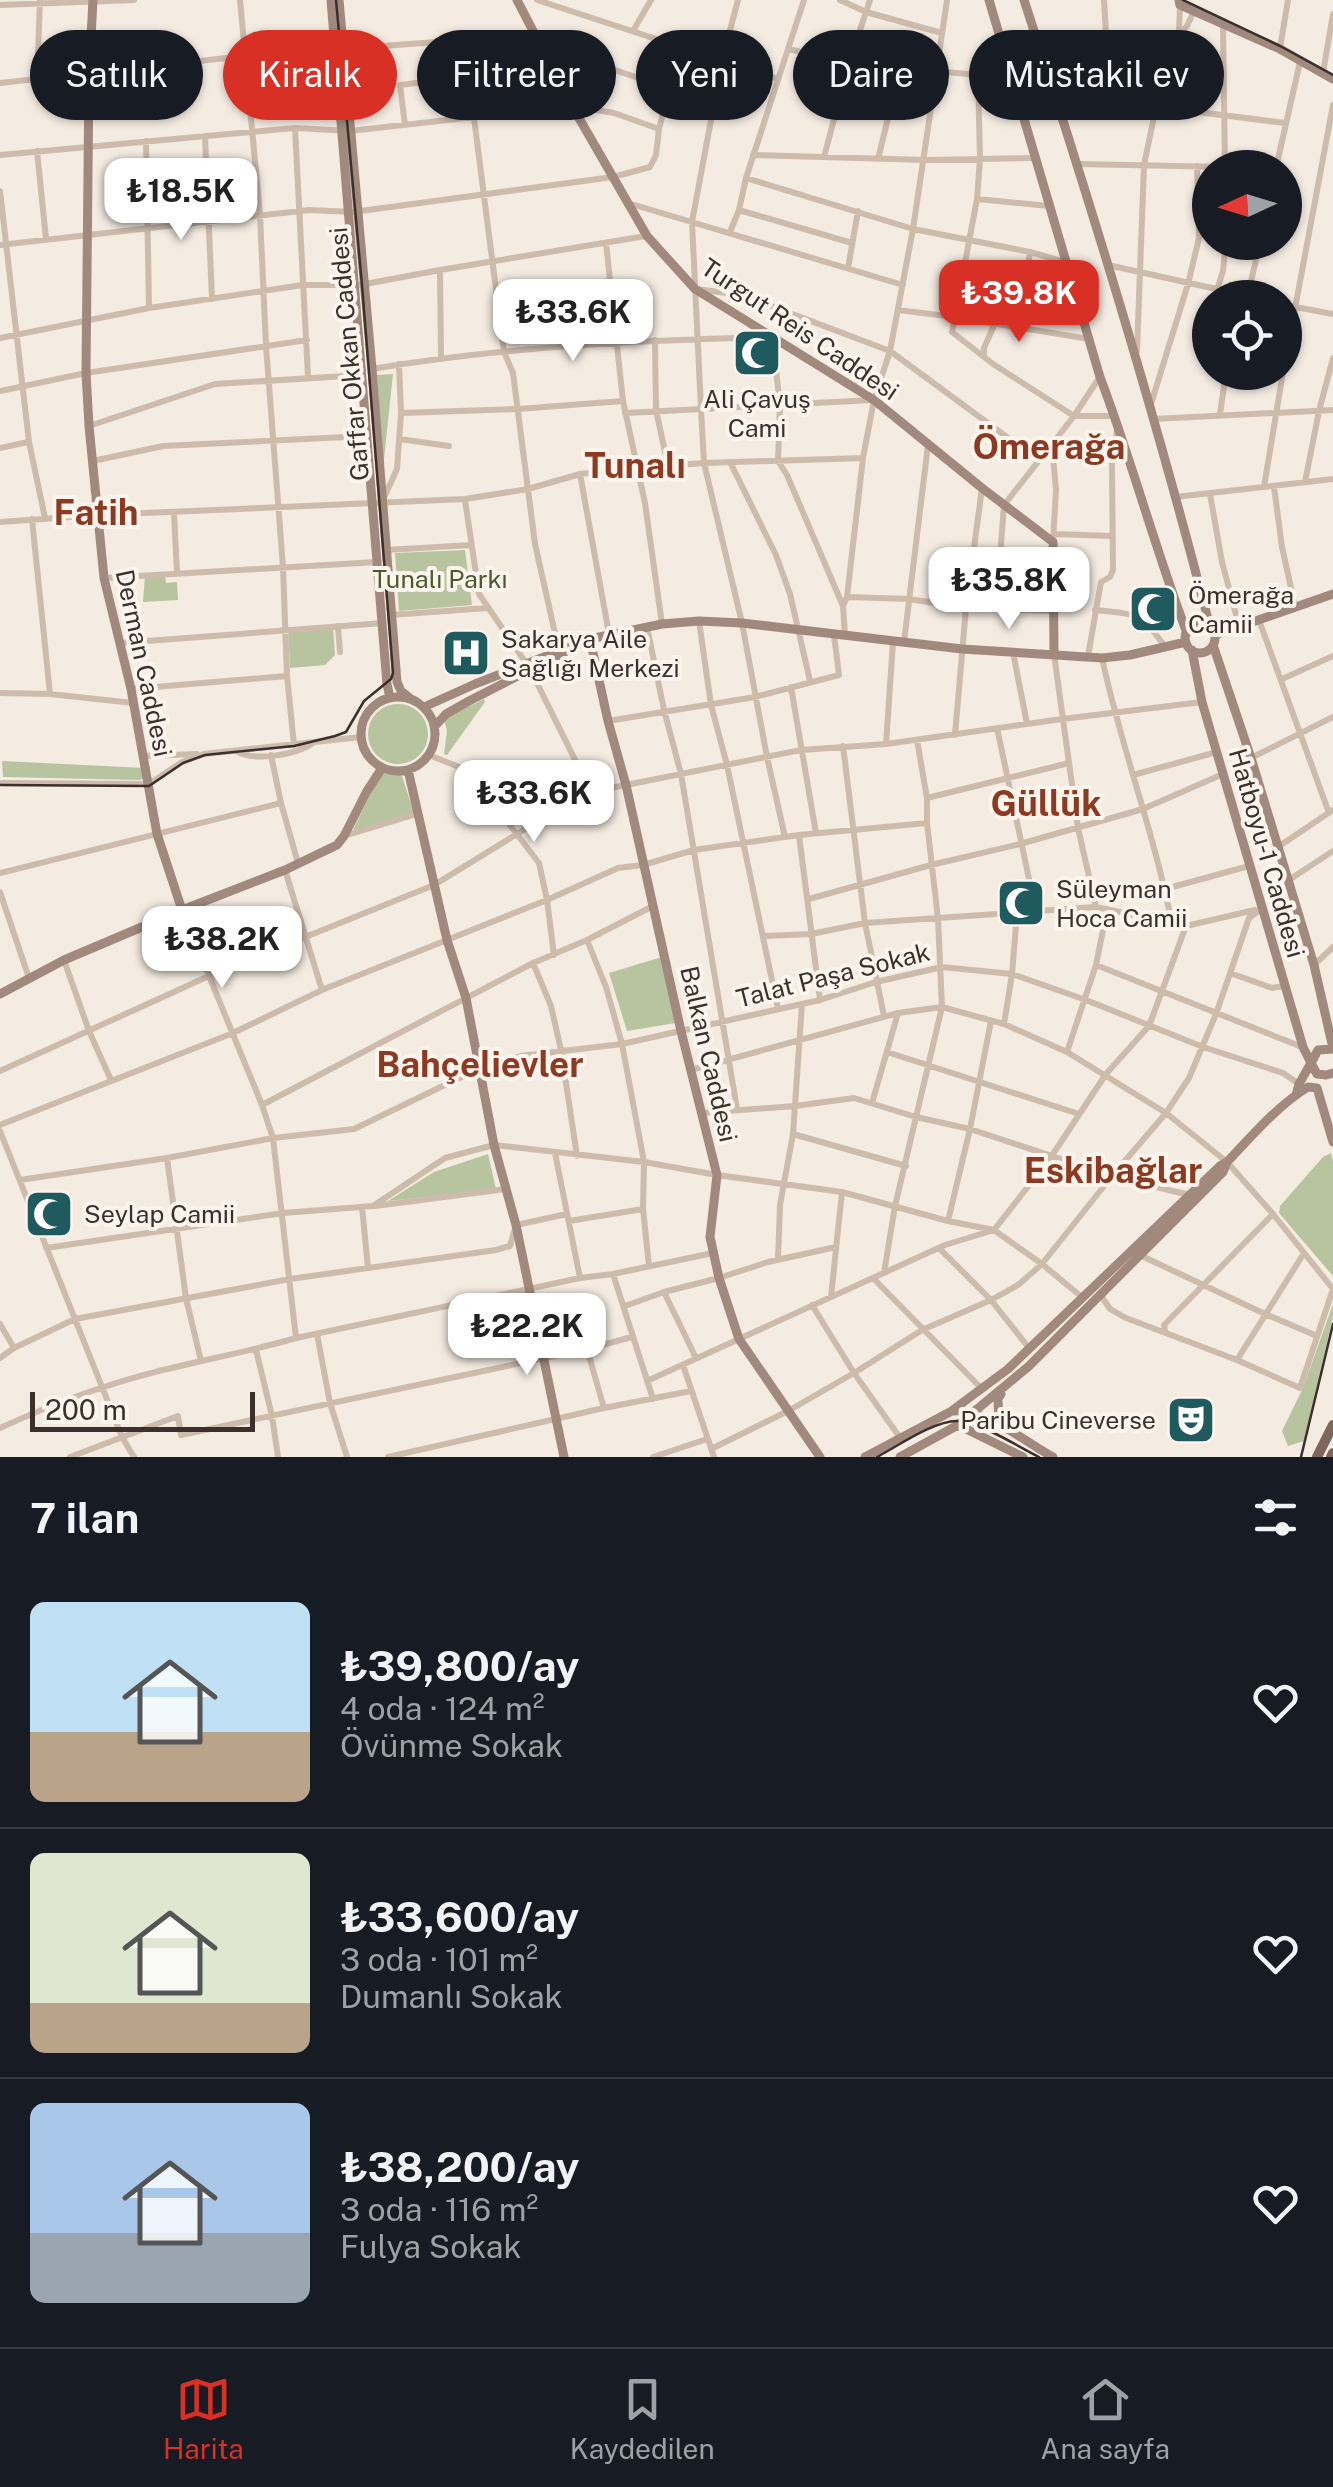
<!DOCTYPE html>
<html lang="tr">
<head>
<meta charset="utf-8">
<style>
	:root { --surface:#171b24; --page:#20242c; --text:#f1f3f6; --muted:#9ea1a6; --line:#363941; --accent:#d93025 }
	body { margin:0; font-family:"Public Sans",sans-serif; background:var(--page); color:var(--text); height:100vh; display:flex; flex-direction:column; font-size:38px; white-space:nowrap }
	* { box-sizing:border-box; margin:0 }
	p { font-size:32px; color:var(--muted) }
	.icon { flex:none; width:55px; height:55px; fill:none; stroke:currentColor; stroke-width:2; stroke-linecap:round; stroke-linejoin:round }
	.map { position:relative; height:1457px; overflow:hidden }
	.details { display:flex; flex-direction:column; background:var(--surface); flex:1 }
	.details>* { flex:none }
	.hud { position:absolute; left:30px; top:30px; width:1275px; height:90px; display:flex; gap:20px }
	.needle { width:65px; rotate:266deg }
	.controls { position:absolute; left:1192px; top:150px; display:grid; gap:20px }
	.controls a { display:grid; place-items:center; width:110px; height:110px; border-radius:50%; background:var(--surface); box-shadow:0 2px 8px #0004; font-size:50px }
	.scale { position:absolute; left:30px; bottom:25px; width:225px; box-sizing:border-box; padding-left:10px; border:5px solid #3b302b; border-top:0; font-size:28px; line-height:35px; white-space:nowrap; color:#3b302b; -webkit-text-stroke:8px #fbf5ee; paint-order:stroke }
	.price { position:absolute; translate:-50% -85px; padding:0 22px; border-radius:20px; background:#fff; color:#222; font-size:32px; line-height:65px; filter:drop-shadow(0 2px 5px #0008) }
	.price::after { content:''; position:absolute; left:50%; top:60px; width:30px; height:22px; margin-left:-15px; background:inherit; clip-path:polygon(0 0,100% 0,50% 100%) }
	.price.current { background:var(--accent); color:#fff }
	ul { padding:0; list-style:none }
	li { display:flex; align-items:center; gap:30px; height:250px; padding:0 30px }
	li+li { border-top:2px solid var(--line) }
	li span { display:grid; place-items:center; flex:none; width:280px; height:200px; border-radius:15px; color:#555 }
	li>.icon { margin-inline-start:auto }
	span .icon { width:120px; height:120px; fill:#fffc; stroke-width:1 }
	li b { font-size:42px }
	h2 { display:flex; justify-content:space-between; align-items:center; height:120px; padding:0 30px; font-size:42px }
	.chip { padding:0 35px; border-radius:45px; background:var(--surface); box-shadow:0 2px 8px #0004; font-size:35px; line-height:90px }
	.chip.current { background:var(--accent); color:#fff }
	.tabs { display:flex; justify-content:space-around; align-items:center; height:140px; border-top:2px solid var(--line); background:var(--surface); font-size:28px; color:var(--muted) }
	.tabs a { display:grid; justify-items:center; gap:5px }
	.tabs .current { color:var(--accent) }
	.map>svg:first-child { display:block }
	.green { fill:#b8c4a0 }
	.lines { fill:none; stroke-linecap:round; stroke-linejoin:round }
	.minor { stroke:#cdbbac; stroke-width:6 }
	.secondary { stroke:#a18a7d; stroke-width:9 }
	.primary { stroke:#7d675c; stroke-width:10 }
	.tram { stroke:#3b302b; stroke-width:2.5 }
	.labels { text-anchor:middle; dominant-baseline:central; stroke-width:8; stroke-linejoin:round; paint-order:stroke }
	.street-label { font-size:25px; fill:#3b302b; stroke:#fbf5ee }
	.poi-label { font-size:25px; fill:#3b302b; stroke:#fbf5ee; text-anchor:start }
	.park-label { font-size:25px; fill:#4a5a2e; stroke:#fbf5ee }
	.district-label { font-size:35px; font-weight:bold; fill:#8c3b22; stroke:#fbf5ee }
</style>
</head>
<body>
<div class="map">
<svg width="1333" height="1457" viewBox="0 0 1333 1457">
	<rect width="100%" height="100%" fill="#f4ebe1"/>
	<!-- green -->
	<path class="green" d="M393 374 383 468 377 375Z
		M465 550 472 605 399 611 395 553Z
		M165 573 166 583 177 582 178 600 143 602 145 575Z
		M333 626 335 655 325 665 290 668 288 628Z
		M484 699 485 702 447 755 444 754 447 731 444 719Z
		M368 734a30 30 0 1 1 60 0a30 30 0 1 1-60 0Z
		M2 761 145 768V777L140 780 3 777Z
		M381 772 401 773 414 813 352 832Z
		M662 957 676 1023 627 1031 609 973Z
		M1331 1153 1333 1161V1276L1279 1213 1280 1206 1323 1157Z
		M488 1154 496 1189 388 1201 434 1172Z
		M1333 1304V1317L1304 1441 1288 1446 1282 1431 1303 1388Z"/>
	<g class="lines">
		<!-- minor -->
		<path class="minor" d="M240 0 260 215 266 346 283 567 287 676 294 745
			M537 0 778 79
			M738 0 722 61 692 222 701 409 704 463 742 623 767 757 785 837
			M840 0 866 12 942 33
			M1104 0 1110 102
			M0 5 134 0
			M1223 24 1225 168
			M633 31 651 0
			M1179 31 1180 5
			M1280 48 1288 0
			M788 49 849 63 978 75 1012 82
			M547 56 609 68 668 88 715 94
			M1323 73 1333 14
			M978 75 980 159 977 199 952 332 993 364 1074 416H1115
			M37 80 40 0
			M0 83 245 56 535 35
			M1055 94 1285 123
			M474 118 504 352 513 373 535 544 559 651
			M405 125 400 85 500 73 504 77 505 114
			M295 128 308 377
			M205 136 212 299
			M146 141 149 308
			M37 151 46 239
			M0 155 295 128 350 131 572 106 614 113 659 129
			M753 155 925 160 1034 158
			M824 157 849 63 870 0
			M878 159 900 69
			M1078 164 1225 167
			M1276 168 1300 62
			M746 178 913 229 1030 252 1065 262
			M0 191 29 442 45 518
			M977 199 1048 206
			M628 203 903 285
			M739 210 852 243
			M730 232 739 210 746 178 804 0
			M606 243 623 401 645 503 662 624
			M0 245 309 210 353 212 613 177 650 167 656 155 659 129 680 49
			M1108 265 1257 298
			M848 268 858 211
			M440 270 441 358
			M696 289 742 295 890 351 1038 460
			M1217 290 1223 271 1226 242
			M1248 295 1260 242
			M1285 305 1333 314
			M898 310 955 317 1089 339
			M1019 327 1030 252
			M0 338 149 308 303 285H360L440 270 646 236
			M655 340 656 410 668 466
			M1137 351 1144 165 1156 107 1178 37 1187 26 1194 11
			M984 354V348L995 323
			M1285 362 1333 105
			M372 369C504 347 638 340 772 337L780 404 778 461 787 475 843 606
			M0 391 86 373 307 340
			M1151 404 1188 284 1199 238 1197 166
			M401 413 518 409 623 401
			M625 413 873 400
			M1220 414 1226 372
			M1153 419 1333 410
			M89 426 215 384 363 375
			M399 439 449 446
			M1052 446 1056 490 1053 542
			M0 448 28 442
			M93 461 163 446 367 436
			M730 462 776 555 790 594 810 681
			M580 474 609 634
			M1305 482 1319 411 1333 358
			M1264 487 1283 372
			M1274 487 1282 547 1295 606
			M1210 494 1222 562 1239 626
			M1175 497 1333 479
			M383 500 397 469 401 413 399 364
			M465 500 479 594 530 669 591 792
			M174 513 177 573
			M32 519 50 694
			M0 522 99 515 465 499 528 489 580 474 636 468 704 463 863 458
			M1054 534 1112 536
			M386 550 471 545
			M1000 558 1053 563
			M105 578 377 562
			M847 597 909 599 966 608 1054 611
			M996 608 1004 505 1074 416 1099 378
			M1095 610C1137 614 1141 613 1166 648
			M391 615 487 608
			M1259 620 1329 813
			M699 621 711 705 727 765 778 1009
			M338 626 340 652
			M647 627 664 710 681 774 737 1109
			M845 636 843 606 847 597 863 458 874 400 890 351 913 229 947 0
			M904 642 928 445
			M120 643 383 623
			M1013 652 1027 724
			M1054 654 1078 828 1096 907 1186 926 1255 910
			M1088 656 1101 582 1110 577 1113 570 1112 464 1117 430
			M1102 658C1121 748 1155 834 1172 925
			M1282 679 1333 656
			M791 687 816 833
			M131 689 287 676
			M0 693 50 694 133 703
			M608 721 755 697 839 675 834 635
			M997 728 1036 912
			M955 735 966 608 982 488
			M886 744 893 642
			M843 746 865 923 884 1016
			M236 751C253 762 296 755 313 743
			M271 755 281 803 298 863
			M429 755 459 767 479 785 539 863 547 900 554 955
			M144 756 197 754
			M1251 758 1333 717
			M1133 775 1217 752
			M0 783 149 784 182 762 204 754 361 737
			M927 798 1069 763
			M799 835 820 1000
			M344 836 417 814
			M1278 847 1333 810
			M285 870 322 990
			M0 873 281 803
			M1289 880 1333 851
			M1165 889 1249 866
			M0 892 29 978
			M809 899 931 865 1020 844 1143 809 1223 774
			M182 910 262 1105 273 1138 296 1338
			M764 936 811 934 865 923 1096 907
			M64 960 89 1031 111 1080
			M533 963 551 1006 561 1050 577 1156
			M1096 965 1302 1047
			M1314 965 1333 947
			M1230 973 1272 988 1284 986
			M1004 1024 1012 974 1017 914
			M887 1052 1079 1114
			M1067 1052 1096 965 1107 910
			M691 1070 898 1013 942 1007 1004 1024 1067 1052 1166 1113 1227 1162 1273 1214 1333 1289
			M0 1071 209 976 434 885 566 804 591 792 801 750 886 744 1062 719 1202 702
			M872 1103 898 1013
			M262 1105 533 963 587 940 653 906
			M701 1113 795 1106 854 1098 916 1117 970 1129 1112 1176 1185 1194 1191 1193
			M0 1125 233 1033 322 990 547 900 618 868 643 865 694 850 799 835 927 823
			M0 1131 122 1437 134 1457
			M793 1134 906 1166
			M555 1153 580 1278
			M167 1158 186 1298 201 1361
			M20 1180 167 1158 273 1138 354 1129 480 1068 520 1056 622 1044 820 1000 876 982 942 967 1012 974 1086 1000 1203 1047 1283 1073 1299 1084
			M375 1206 506 1189
			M362 1207 368 1268
			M643 1209 649 1266
			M569 1221 643 1209 644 1162 622 1044 606 987 587 940
			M948 1221 970 1129 991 1021
			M46 1248 283 1213 373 1206 445 1158 494 1145 644 1162 717 1175 842 1192 948 1221 994 1230 1042 1264 1083 1298
			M939 1248 991 1300 1029 1348
			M1144 1257 1265 1314 1317 1336
			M778 1259 780 1205 793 1134 802 1004
			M884 1273 895 1206 942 1007 938 919 927 823V798L917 740
			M613 1274 653 1399
			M873 1278 982 1389
			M664 1292 696 1358
			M1100 1294 1110 1309 1126 1318 1237 1360 1300 1388 1333 1289
			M831 1297 842 1192
			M812 1305 854 1373 901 1439
			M625 1306 664 1292 719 1278 768 1262 836 1247
			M0 1324 14 1348
			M1165 1331 1164 1325 1273 1214
			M317 1334 330 1403 347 1457
			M587 1349 604 1408
			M256 1350 272 1416 278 1457
			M0 1358 14 1348 75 1319 290 1279 496 1250 510 1246 516 1225 567 1214
			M1237 1360 1304 1253
			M683 1365 714 1457
			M647 1381 945 1245 994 1230 1051 1157 1106 1074 1149 1026 1186 926
			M0 1428C33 1413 66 1399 101 1388 164 1366 231 1357 296 1338L580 1278 613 1274 713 1253
			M711 1449 788 1411 854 1373 922 1330 991 1300 1018 1285 1042 1264 1112 1176 1166 1113 1189 1078 1216 1014 1249 918 1261 909
			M70 1457 178 1416 181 1435 587 1349 632 1337
			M388 1457 604 1408 691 1391
			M653 1457 707 1439"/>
		<!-- secondary -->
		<path class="secondary" d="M93 0 89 74 86 373 89 426 104 578 131 689 157 834 182 910
			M331 0 387 684 390 698
			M339 0 372 369 397 682 401 691 411 699
			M517 0 572 106 647 236 695 289 874 400 982 488 1053 542 1054 654
			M989 0 1100 377C1132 461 1155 549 1187 633
			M1024 0C1092 207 1156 416 1210 627
			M1179 0 1180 5 1280 49 1333 79
			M1185 638a15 15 0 1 1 30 0a15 15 0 1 1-30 0Z
			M1215 635 1333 594
			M1213 645 1251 758 1314 965 1333 1048
			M1192 650 1202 702 1303 1047 1311 1063 1299 1084 1296 1095
			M361 734a37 37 0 1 1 74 0a37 37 0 1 1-74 0Z
			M424 707 475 684 590 639 469 701 446 714 435 726
			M408 770 447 940 466 998 494 1145 516 1225 564 1457
			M0 994 64 960 182 910 285 870 337 845 344 836 367 791 382 768
			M1333 1049 1318 1050 1311 1063 1317 1074 1326 1075 1333 1073
			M953 1411C983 1407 1027 1443 1053 1457
			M958 1425 1023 1457
			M999 1425 998 1399 1001 1394
			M820 1457 739 1339 719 1278 710 1237 717 1175 681 1031 626 785 608 721 590 639 662 624 699 621 742 623 962 649 1102 658 1130 655 1186 642
			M865 1457 950 1412 1008 1369 1220 1166 1227 1162C1252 1136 1277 1106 1308 1087L1317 1088 1333 1142
			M900 1457 958 1425 1029 1366 1223 1172 1227 1162"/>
		<!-- primary -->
		<path class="primary" d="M1317 1457 1333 1425
			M1331 1457 1333 1453"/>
		<!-- tram -->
		<path class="tram" d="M1183 0 1280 46 1333 75
			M0 785 149 786 183 763 205 755 294 746 335 736 346 732 364 701 391 679 393 673 362 285 336 0
			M877 1457C898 1446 935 1420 958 1421 982 1423 1017 1446 1039 1457
			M1301 1457 1333 1324"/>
	</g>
	<!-- icons -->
	<defs>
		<g id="mosque-square" transform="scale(2.5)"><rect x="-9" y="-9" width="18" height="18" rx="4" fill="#1f5a5e" stroke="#fbf5ee"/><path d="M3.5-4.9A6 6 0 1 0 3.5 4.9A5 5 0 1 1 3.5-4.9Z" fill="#fff"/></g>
		<g id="hospital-square" transform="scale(2.5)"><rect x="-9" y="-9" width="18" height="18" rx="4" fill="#1f5a5e" stroke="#fbf5ee"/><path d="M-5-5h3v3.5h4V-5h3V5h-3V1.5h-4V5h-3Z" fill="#fff"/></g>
		<g id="theatre-square" transform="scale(2.5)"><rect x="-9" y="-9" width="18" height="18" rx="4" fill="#1f5a5e" stroke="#fbf5ee"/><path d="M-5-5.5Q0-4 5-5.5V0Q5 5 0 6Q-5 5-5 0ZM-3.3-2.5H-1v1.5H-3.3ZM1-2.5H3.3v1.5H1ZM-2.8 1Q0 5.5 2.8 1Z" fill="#fff"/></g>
	</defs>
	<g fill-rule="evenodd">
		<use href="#mosque-square" x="757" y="353"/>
		<use href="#mosque-square" x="1153" y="609"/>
		<use href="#hospital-square" x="466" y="653"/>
		<use href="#mosque-square" x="1021" y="903"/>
		<use href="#mosque-square" x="49" y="1214"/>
		<use href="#theatre-square" x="1191" y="1420"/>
	</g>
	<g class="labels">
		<!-- street labels -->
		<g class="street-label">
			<text transform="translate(800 329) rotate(34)">Turgut Reis Caddesi</text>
			<text transform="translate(349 354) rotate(-95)">Gaffar Okkan Caddesi</text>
			<text transform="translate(144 663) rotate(78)">Derman Caddesi</text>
			<text transform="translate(1267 853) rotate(74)">Hatboyu-1 Caddesi</text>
			<text transform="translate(833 975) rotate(-14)">Talat Paşa Sokak</text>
			<text transform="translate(709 1054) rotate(77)">Balkan Caddesi</text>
		</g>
		<!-- poi labels -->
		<g class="poi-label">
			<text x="757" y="399" text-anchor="middle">Ali Çavuş<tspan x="757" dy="29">Cami</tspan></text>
			<text x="1188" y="595">Ömerağa<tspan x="1188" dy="29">Camii</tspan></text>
			<text x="501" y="639">Sakarya Aile<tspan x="501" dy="29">Sağlığı Merkezi</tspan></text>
			<text x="1056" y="889">Süleyman<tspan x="1056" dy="29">Hoca Camii</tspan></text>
			<text x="84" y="1214">Seylap Camii</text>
			<text x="1156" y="1420" text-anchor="end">Paribu Cineverse</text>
		</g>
		<!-- park labels -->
		<g class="park-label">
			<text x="440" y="579">Tunalı Parkı</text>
		</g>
		<!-- district labels -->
		<g class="district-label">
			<text x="1049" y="446">Ömerağa</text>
			<text x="635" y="465">Tunalı</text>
			<text x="96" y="512">Fatih</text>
			<text x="1046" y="803">Güllük</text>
			<text x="480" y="1064">Bahçelievler</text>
			<text x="1113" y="1170">Eskibağlar</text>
		</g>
	</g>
</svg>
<div class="controls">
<a><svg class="needle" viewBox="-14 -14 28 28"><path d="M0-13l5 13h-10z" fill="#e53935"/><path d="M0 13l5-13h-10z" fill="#9ea1a6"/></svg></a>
<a><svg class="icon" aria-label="locate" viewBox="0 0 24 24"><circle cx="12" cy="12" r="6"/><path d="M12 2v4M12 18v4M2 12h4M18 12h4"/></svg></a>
</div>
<div class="scale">200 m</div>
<b class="price" style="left:181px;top:243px">₺18.5K</b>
<b class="price current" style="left:1019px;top:345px">₺39.8K</b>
<b class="price" style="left:573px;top:364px">₺33.6K</b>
<b class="price" style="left:1009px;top:632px">₺35.8K</b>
<b class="price" style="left:534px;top:845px">₺33.6K</b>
<b class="price" style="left:222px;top:991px">₺38.2K</b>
<b class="price" style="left:527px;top:1378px">₺22.2K</b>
<div class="hud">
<a class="chip">Satılık</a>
<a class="chip current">Kiralık</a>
<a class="chip">Filtreler</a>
<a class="chip">Yeni</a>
<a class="chip">Daire</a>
<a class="chip">Müstakil ev</a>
</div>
</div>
<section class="details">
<h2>7 ilan<svg class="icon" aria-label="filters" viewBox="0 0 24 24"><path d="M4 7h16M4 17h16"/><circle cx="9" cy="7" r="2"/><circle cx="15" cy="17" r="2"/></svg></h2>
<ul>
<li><span style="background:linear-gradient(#bfe0f5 65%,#b9a48a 0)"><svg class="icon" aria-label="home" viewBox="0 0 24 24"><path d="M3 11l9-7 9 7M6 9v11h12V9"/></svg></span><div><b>₺39,800/ay</b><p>4 oda · 124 m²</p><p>Övünme Sokak</p></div><svg class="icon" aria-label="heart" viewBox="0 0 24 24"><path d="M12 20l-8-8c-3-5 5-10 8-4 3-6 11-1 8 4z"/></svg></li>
<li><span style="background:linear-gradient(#dfe7d0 75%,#b9a48a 0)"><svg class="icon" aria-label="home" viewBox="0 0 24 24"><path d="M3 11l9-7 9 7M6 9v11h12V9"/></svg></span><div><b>₺33,600/ay</b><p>3 oda · 101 m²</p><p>Dumanlı Sokak</p></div><svg class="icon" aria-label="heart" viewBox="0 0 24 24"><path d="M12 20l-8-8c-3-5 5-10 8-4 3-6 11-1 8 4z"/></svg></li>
<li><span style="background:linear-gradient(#a9c7e8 65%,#9aa5b1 0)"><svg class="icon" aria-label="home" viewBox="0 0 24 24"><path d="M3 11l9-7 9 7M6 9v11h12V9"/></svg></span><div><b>₺38,200/ay</b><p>3 oda · 116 m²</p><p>Fulya Sokak</p></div><svg class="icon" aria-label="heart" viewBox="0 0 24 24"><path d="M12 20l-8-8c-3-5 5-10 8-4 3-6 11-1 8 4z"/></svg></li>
</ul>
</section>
<nav class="tabs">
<a class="current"><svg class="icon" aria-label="map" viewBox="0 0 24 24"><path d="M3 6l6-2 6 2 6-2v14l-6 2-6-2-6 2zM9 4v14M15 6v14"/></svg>Harita</a>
<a><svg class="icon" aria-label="saved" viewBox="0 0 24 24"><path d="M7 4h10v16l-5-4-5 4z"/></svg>Kaydedilen</a>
<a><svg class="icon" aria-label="home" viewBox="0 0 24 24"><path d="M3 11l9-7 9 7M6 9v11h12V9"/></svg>Ana sayfa</a>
</nav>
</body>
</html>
